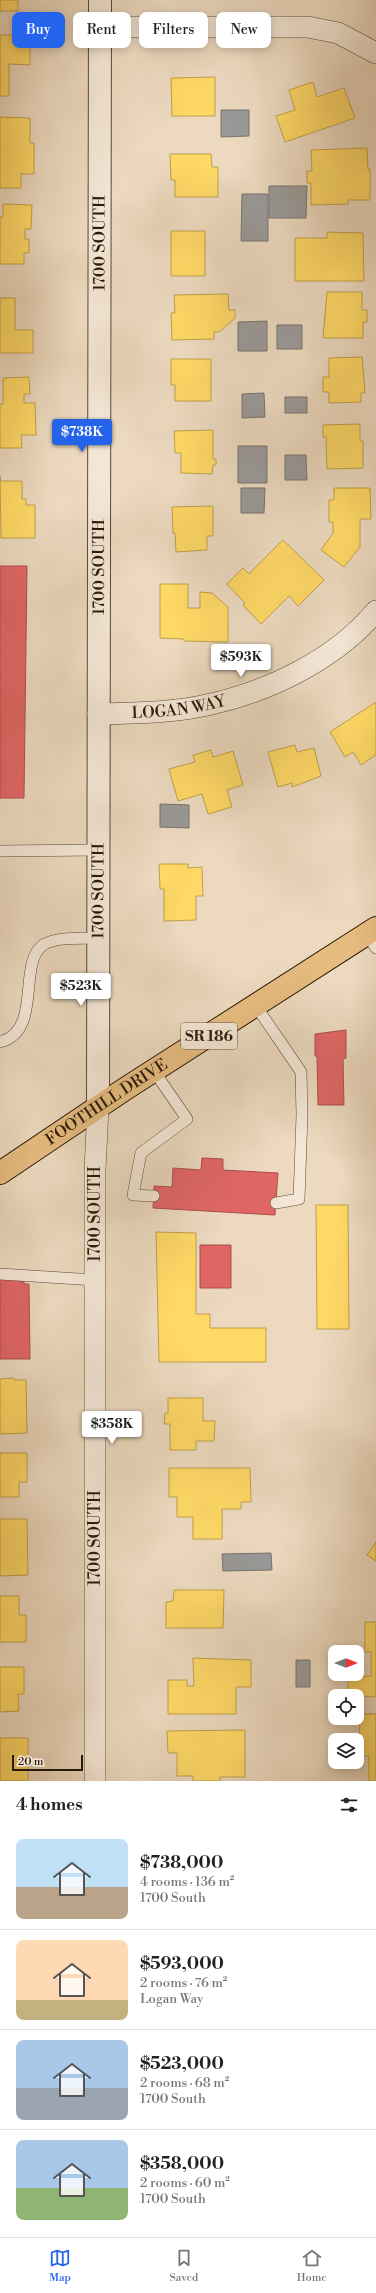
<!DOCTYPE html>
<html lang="en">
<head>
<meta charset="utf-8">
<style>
	:root { --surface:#fff; --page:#f6f6f6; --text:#222; --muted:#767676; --line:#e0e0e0; --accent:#2563eb }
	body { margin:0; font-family:"Libre Bodoni",serif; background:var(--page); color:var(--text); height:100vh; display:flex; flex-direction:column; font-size:15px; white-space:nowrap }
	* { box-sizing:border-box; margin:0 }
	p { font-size:13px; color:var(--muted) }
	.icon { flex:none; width:22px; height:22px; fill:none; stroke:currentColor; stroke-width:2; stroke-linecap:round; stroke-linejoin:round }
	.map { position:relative; height:1781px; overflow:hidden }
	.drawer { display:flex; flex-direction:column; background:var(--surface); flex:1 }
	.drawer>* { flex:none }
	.banner { position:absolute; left:12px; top:12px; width:352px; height:36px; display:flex; gap:8px }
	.needle { width:26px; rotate:90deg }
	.tools { position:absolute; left:328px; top:1645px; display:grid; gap:8px }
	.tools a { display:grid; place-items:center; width:36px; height:36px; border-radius:8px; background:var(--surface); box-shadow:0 2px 10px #0003; font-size:20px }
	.scale { position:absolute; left:12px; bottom:10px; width:71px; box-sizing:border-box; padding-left:4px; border:2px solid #281a07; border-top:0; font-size:11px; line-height:14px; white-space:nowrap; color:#281a07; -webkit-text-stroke:3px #f3e6d5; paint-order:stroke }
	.price { position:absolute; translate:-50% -34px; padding:0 9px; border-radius:4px; background:#fff; color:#222; font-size:13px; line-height:26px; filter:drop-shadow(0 1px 2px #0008) }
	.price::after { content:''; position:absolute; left:50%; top:24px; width:12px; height:9px; margin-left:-6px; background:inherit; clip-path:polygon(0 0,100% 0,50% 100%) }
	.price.on { background:var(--accent); color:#fff }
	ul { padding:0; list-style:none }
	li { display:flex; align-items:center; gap:12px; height:100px; padding:0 16px }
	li+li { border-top:1px solid var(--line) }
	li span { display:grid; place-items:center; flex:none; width:112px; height:80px; border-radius:8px; color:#555 }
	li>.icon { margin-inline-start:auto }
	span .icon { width:48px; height:48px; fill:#fffc; stroke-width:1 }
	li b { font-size:17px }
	h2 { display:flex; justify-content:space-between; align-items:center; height:48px; padding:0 16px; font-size:17px }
	.tag { padding:0 14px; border-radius:8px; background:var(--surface); box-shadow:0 2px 10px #0003; font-size:14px; line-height:36px }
	.tag.on { background:var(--accent); color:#fff }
	.tabs { display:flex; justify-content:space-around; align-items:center; height:56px; border-top:1px solid var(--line); background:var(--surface); font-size:11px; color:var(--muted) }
	.tabs a { display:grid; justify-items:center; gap:2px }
	.tabs .on { color:var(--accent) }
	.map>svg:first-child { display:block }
	.homes { fill:#ffd966; stroke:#bea04a }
	.shops { fill:#e06666; stroke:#a94f4a }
	.industry { fill:#999; stroke:#77736d }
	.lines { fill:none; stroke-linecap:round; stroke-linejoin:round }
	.service-casing { stroke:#594a35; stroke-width:12 }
	.minor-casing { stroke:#594a35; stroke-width:22 }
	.tertiary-casing { stroke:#594a35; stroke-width:24 }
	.primary-casing { stroke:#281a07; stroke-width:24 }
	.service { stroke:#f3e6d5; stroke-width:11 }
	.minor { stroke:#f3e6d5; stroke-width:21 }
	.tertiary { stroke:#f3e6d5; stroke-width:22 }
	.primary { stroke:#e6bc80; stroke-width:22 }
	.labels { text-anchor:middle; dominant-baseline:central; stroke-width:4; stroke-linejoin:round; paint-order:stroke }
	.shield { fill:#f3e6d5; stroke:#655745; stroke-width:1 }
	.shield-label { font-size:15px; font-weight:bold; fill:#281a07 }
	.street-label { font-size:16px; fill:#281a07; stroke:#f3e6d5 }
</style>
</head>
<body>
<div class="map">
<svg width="376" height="1781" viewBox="0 0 376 1781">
	<rect width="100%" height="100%" fill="#ecd9bf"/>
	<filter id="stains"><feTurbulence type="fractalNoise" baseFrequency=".005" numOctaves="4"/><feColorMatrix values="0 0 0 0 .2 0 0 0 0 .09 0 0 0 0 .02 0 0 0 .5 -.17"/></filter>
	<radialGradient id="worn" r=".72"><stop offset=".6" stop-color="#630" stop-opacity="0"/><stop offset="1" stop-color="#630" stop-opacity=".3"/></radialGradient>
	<!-- homes -->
	<path class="homes" d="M0 0H18V11H0Z
		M0 35H30V65L9 64V96H0Z
		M215 77V116H172L171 78Z
		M313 82 317 97 344 88 355 118 285 142 276 116 295 110 289 90Z
		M0 117 30 118V143H34V174H21V188H0Z
		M367 148 368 169H370V200H348V204L311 205V183H307V171H312L311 150Z
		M170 154H211L212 167H218V197H175V180H171Z
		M3 204 32 205 31 229H25V239H29V253H24V264H0V217H3Z
		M171 231H205V276H171Z
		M327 232 363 233 364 281H295V238H327Z
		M327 292H362V310H367V322H363V338H323Z
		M228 294 229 310H235V318L219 332H214V339L172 340 171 313H175L174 295Z
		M0 298H15V330H33V353H0Z
		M362 357 365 393H361V402L329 403V392H323V377H329V358Z
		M171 359H211V401H175V385H171Z
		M29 377 30 394H24V403H35L36 435H21L22 448H0V404H3V378Z
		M360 424V441H363V468L327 469 326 437H323V425Z
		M213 430V459H216V465H213L212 474 181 473V453H175L174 431Z
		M0 476 1 481H22V499H26V505H35V538H1Z
		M334 488H370L371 519H360V547L344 567 321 550 333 533V522H329V500H334Z
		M213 506V536H207V550L176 552 175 533H173L172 507Z
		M283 540 324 580 298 606 289 596 261 624 243 605 245 603 227 584 243 568 249 574Z
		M160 584H188V608H200V592L212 593 228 607V642L184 641V639L160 638Z
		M376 702V755L361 765 353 752 345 757 330 732Z
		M295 745 297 752 314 748 321 776 292 787V783L278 787 268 752Z
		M211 750 213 757 233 751 243 785 227 790 232 807 208 814 202 794 178 801 169 769 195 762 193 755Z
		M159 864H188V868L202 867 203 896H196V920L164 921V889H160Z
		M316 1205H348L349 1329H317Z
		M156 1232 196 1233V1314H210V1328H266V1362H159Z
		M14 1378V1380H26L27 1433 0 1434V1379Z
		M168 1398H203V1421H215L214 1441H196V1450H170V1424H164L165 1413H168Z
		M0 1453H27V1482H19V1497H0Z
		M169 1468H250L251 1502H241V1509H222V1539H193V1517H177V1497H169Z
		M0 1519H27L28 1575 0 1576Z
		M376 1542V1561L367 1555Z
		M174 1590H224L223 1628H166V1602L173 1601Z
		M0 1596H19V1615H26V1642H0Z
		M365 1622H376V1697L348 1696V1677L371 1676V1652H365Z
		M193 1658 251 1660V1687H236V1714H168V1680H187V1686H194Z
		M0 1667H24V1694H18L19 1711 0 1712Z
		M360 1714H376V1781H369V1756H359Z
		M245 1730V1777H220V1781H193V1776H177V1753H168L167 1731Z
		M0 1738H28V1781H0Z"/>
	<!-- shops -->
	<path class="shops" d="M0 566H27L24 798H0Z
		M346 1030V1058L343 1059 344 1105H318L317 1056H315V1034Z
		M202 1158 223 1159V1170L278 1173 275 1215 153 1208 154 1186 172 1187 173 1168 201 1170Z
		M200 1245H231V1288H200Z
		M0 1278H24V1284H29L30 1359H0Z"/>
	<!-- industry -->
	<path class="industry" d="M221 110H249V136L221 137Z
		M269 186H307L306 218H269Z
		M242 194H268V241H241Z
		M267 321V351H238V322Z
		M277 325H302V349H277Z
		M264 393 265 417 242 418V394Z
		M285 397H307V413H285Z
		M238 446H267V483H238Z
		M285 455H306L307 480H285Z
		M241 488H265L264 513H241Z
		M160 804 189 805V828L160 827Z
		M271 1553 272 1570 223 1571 222 1554Z
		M296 1660H310V1687H296Z"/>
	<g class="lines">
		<!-- service casing -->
		<g class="service-casing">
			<path id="service" d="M0 851 97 850
				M367 934 376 948
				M256 1006 301 1072 302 1115 299 1199 276 1203
				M0 1042C43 1031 17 964 43 945 57 936 82 939 98 938
				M154 1196 133 1195 141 1153 187 1119 154 1071
				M0 1274 95 1280"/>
		</g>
		<!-- minor casing -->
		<g class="minor-casing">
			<g id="minor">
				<path d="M100 27H308L338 33 376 53"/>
				<path id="s1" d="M98 714C134 713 171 713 207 705 268 692 335 660 376 611"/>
				<path id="s2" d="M95 1781V1170L98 1108"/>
			</g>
		</g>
		<!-- tertiary casing -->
		<g class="tertiary-casing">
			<g id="tertiary">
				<path id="s3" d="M98 1108 100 0"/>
			</g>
		</g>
		<!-- primary casing -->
		<g class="primary-casing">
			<g id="primary">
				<path id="s4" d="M0 1173 125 1089 376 928"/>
			</g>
		</g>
		<!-- service -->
		<use href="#service" class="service"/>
		<!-- minor -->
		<use href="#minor" class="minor"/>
		<!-- tertiary -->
		<use href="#tertiary" class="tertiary"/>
		<!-- primary -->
		<use href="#primary" class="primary"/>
	</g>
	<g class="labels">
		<!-- shield labels -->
		<rect class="shield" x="181" y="1023" width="56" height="26" rx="3"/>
		<g class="shield-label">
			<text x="209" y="1036">SR 186</text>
		</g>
		<!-- street labels -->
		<g class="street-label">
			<text stroke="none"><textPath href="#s3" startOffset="865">1700 SOUTH</textPath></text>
			<text stroke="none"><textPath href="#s3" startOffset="541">1700 SOUTH</textPath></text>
			<text stroke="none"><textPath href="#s1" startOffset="81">LOGAN WAY</textPath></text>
			<text stroke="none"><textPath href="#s3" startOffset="217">1700 SOUTH</textPath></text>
			<text stroke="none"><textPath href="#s4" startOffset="128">FOOTHILL DRIVE</textPath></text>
			<text stroke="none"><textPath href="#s2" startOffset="567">1700 SOUTH</textPath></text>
			<text transform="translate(95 1538) rotate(-90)">1700 SOUTH</text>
		</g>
	</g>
	<rect width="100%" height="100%" filter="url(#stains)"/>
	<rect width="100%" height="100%" fill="url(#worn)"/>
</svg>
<div class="tools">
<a><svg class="needle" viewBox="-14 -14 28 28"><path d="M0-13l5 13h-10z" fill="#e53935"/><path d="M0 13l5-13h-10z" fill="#767676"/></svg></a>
<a><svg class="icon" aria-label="locate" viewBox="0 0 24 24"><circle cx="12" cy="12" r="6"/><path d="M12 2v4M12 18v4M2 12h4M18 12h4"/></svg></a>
<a><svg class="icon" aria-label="layers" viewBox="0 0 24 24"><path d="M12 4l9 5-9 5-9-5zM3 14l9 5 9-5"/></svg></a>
</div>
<div class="scale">20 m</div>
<b class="price on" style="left:82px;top:453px">$738K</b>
<b class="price" style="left:241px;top:678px">$593K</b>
<b class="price" style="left:81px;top:1007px">$523K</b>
<b class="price" style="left:112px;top:1445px">$358K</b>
<div class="banner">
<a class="tag on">Buy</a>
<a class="tag">Rent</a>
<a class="tag">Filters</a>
<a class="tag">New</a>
</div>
</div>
<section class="drawer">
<h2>4 homes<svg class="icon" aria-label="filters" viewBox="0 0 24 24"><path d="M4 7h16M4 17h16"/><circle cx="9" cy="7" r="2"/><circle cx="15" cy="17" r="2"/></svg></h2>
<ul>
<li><span style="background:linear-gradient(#bfe0f5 60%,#b9a48a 0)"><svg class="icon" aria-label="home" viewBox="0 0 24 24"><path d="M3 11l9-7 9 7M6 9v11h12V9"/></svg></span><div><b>$738,000</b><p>4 rooms · 136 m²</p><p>1700 South</p></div></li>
<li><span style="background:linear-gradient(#ffd9b3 75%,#c2b280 0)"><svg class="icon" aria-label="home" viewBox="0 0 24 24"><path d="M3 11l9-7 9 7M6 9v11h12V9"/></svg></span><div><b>$593,000</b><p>2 rooms · 76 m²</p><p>Logan Way</p></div></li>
<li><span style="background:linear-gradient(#a9c7e8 60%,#9aa5b1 0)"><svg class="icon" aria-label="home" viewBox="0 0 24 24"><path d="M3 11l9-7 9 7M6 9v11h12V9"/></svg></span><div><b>$523,000</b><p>2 rooms · 68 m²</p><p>1700 South</p></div></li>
<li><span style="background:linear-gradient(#a9c7e8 60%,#8fb573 0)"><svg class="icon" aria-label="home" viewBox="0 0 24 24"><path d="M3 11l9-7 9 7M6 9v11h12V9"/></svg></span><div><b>$358,000</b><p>2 rooms · 60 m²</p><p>1700 South</p></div></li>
</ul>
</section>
<nav class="tabs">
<a class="on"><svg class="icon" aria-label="map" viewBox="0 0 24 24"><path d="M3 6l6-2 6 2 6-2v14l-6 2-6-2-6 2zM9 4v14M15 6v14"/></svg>Map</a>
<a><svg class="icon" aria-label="saved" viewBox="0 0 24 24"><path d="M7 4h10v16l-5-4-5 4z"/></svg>Saved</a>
<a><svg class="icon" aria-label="home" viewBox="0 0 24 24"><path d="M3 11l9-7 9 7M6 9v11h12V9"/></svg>Home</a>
</nav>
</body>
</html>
